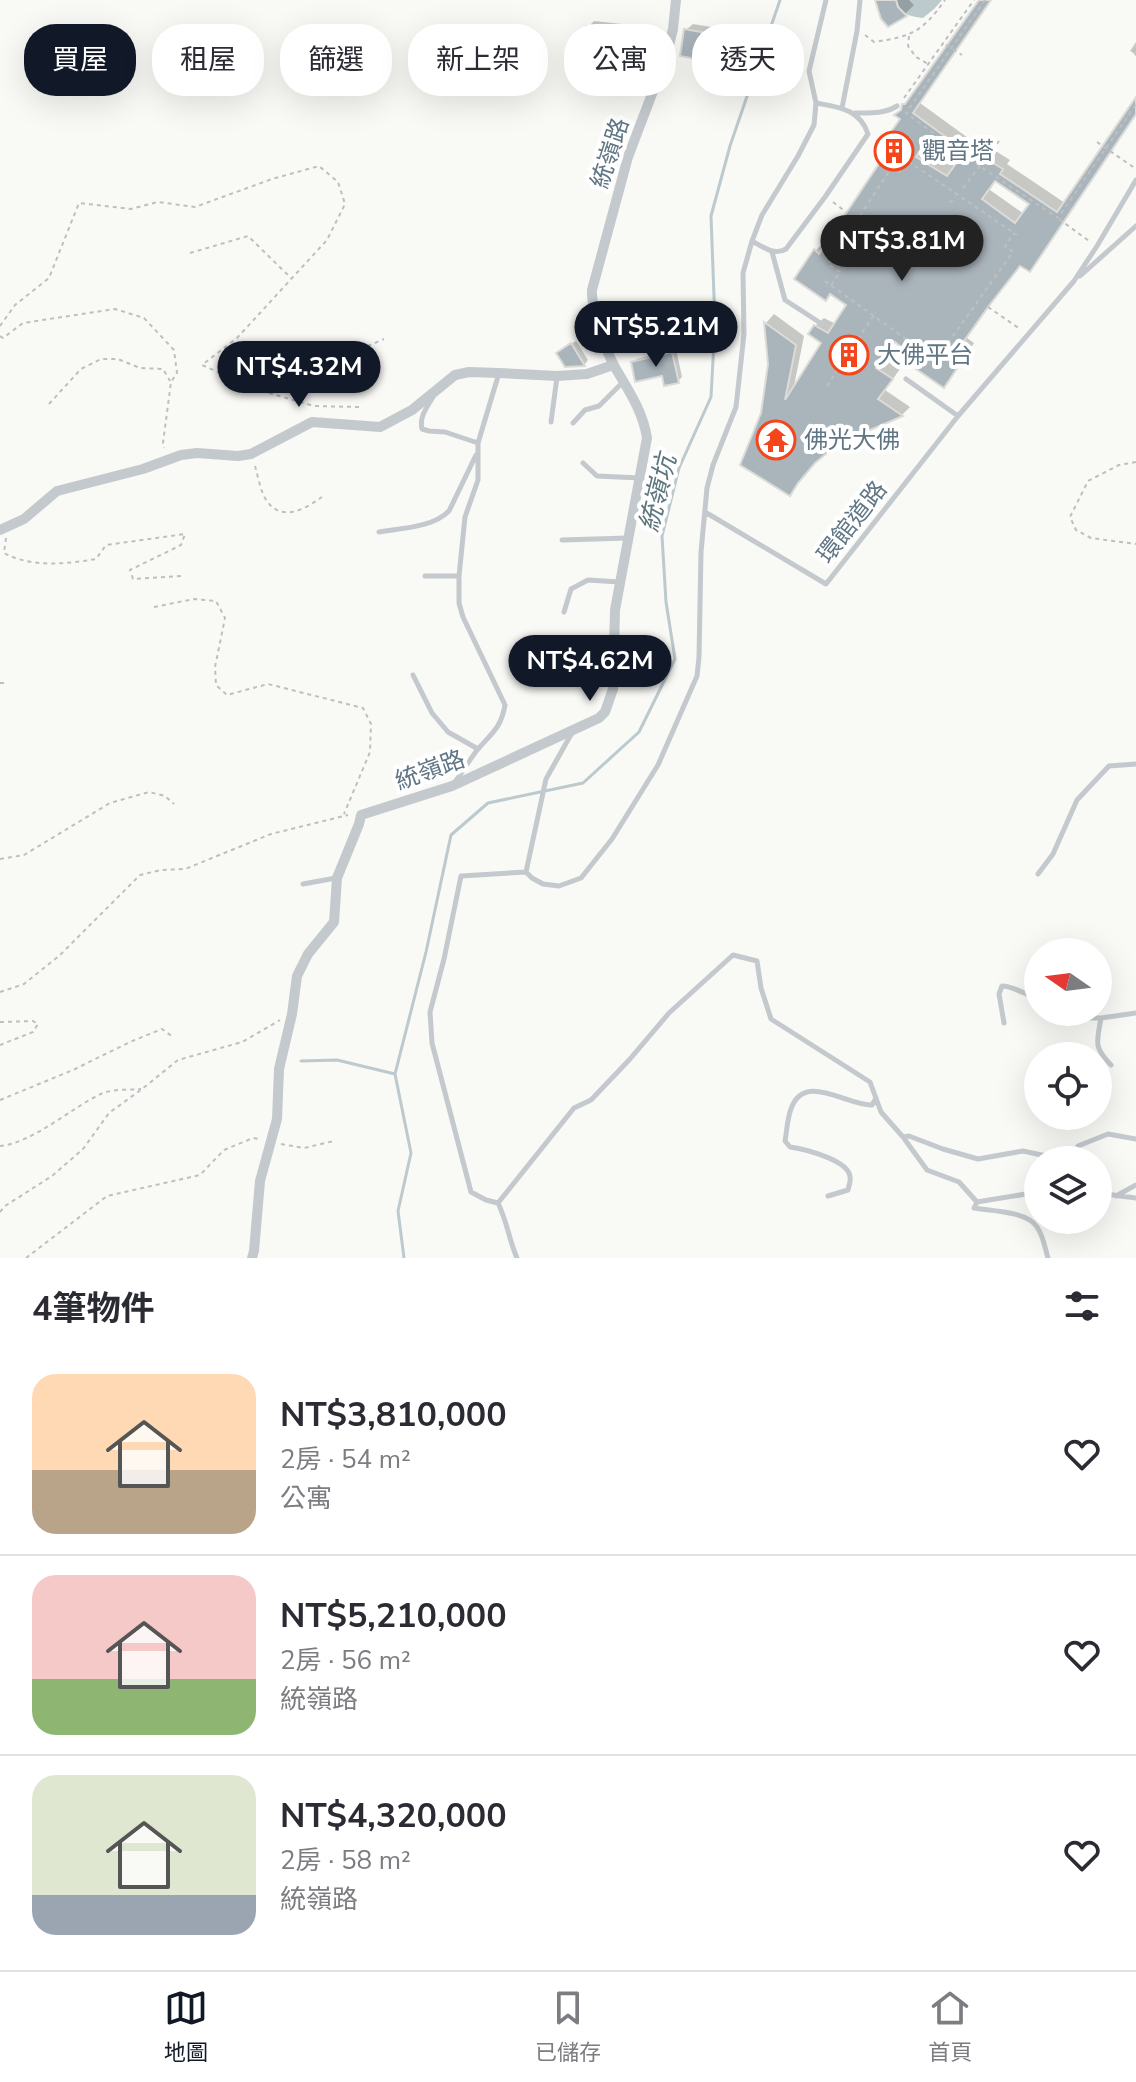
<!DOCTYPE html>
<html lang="zh-TW">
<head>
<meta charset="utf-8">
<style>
	:root { --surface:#fff; --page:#f2f2f3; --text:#2b2b33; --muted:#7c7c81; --line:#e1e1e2; --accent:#111827 }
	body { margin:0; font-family:"Nunito Sans","Noto Sans TC",sans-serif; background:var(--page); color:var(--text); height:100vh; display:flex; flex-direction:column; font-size:30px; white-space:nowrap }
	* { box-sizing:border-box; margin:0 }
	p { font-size:26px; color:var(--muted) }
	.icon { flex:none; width:44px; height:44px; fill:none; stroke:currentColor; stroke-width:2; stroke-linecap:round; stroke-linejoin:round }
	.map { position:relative; height:1258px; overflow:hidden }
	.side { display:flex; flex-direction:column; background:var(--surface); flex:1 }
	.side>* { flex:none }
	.banner { position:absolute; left:24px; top:24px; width:1088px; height:72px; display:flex; gap:16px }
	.needle { width:52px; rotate:284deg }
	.tools { position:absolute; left:1024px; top:938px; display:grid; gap:16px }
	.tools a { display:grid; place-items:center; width:88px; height:88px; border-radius:50%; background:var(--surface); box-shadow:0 8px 32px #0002; font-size:40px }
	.price { position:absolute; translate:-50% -68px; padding:0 18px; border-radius:28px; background:var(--accent); color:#fff; font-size:26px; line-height:52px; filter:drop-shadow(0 2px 4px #0008) }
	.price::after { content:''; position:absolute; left:50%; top:48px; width:24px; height:18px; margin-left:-12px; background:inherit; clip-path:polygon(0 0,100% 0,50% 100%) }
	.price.on { background:#222; color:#fff }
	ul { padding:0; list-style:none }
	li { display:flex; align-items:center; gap:24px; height:200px; padding:0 32px }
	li+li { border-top:2px solid var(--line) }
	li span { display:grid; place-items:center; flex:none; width:224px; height:160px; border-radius:24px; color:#555 }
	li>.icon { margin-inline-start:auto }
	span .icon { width:96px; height:96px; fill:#fffc; stroke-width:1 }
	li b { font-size:34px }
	h2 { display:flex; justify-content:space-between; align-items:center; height:96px; padding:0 32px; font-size:34px }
	.chip { padding:0 28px; border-radius:32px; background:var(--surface); box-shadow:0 8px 32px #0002; font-size:28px; line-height:72px }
	.chip.on { background:var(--accent); color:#fff }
	.tab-bar { display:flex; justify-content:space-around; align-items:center; height:112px; border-top:2px solid var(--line); background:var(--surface); font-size:22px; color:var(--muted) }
	.tab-bar a { display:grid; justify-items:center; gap:4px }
	.tab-bar .on { color:var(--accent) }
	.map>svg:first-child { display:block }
	.water { fill:#bcc9cd }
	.shadow { fill:#0003; fill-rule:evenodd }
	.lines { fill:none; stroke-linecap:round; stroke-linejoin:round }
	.stream { stroke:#bcc9cd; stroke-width:3 }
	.building { fill:#aab4bb; stroke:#dbdbd8; stroke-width:2; fill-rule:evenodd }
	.path { stroke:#bcc0c3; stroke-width:2; stroke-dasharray:4 4; stroke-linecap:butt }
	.service { stroke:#c4c9cd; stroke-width:5 }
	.minor { stroke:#c4c9cd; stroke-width:10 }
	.labels { text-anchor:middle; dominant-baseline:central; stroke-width:8; stroke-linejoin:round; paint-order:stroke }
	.poi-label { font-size:24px; fill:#617684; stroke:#fff; text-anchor:start }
	.street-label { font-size:24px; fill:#617684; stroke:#fff }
	.water-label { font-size:26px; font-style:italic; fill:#5c767e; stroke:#fff }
</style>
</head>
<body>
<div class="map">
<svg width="1136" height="1258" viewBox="0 0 1136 1258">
	<rect width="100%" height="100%" fill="#f9f9f6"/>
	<!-- water -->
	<path class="water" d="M897 0H942L934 9 923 18C910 16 900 15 897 0Z"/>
	<!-- shadow -->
	<path class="shadow" d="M878 0H909L914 5 905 14 888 25Z
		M981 0H991L920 103 975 143 978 140 1010 160 1007 164 1065 203 1136 101V115L1038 261 1029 270 1021 264 997 296 967 338 974 343 952 376 943 385 924 363 896 340 884 358 900 369 885 390 910 407 902 415 838 442 818 458 790 493 763 414 770 364 766 323 774 314 804 336 793 391 824 342 815 326 824 318 836 324 849 304 832 293 826 299 815 251 824 242 828 245 885 159 903 119 904 105 914 95ZM931 135 963 158 956 167 923 147ZM996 180 1032 204 1024 214 990 190Z
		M594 21 649 27 648 42 663 45 661 53 655 59 630 54 629 58 624 63 588 27Z
		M693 24 723 29 719 53 712 59 686 30Z
		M1136 42V55L1130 51Z
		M576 341 588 360 585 364 566 365 562 349Z
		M676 349 682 377 678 381 633 363 637 359Z"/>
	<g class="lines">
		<!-- stream -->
		<path class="stream" d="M301 1061 337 1060 395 1074
			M404 1258 398 1211 411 1153 395 1074 426 952 451 835 488 803 583 783 639 732 675 659 666 602 662 536 679 468 711 397 715 323 711 216 730 146 780 0"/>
	</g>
	<!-- building -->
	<path class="building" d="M875 0H896L898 7 907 16 888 27 881 19Z
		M979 0H991L913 113 965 151 968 148 1003 169 1000 174 1057 212 1136 97V114L1030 272 1020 266 988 307 959 348 967 353 944 388 916 369 921 363 895 342 876 368 893 379 878 399 903 416 839 443 815 463 798 483 790 496 740 465 761 413 768 364 764 322 796 345 785 400 821 343 808 334 814 325 828 333 846 305 830 294 826 301 794 279 814 249 819 254 882 159 875 155 900 119 894 115 901 110 902 104H905ZM929 136 960 158 947 176 916 157ZM995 181 1029 204 1015 223 982 199Z
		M586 26 645 32 643 46 660 49 656 61 626 55 624 65 581 59 582 49H584Z
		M684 29 718 35 713 62 680 56Z
		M571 343 585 366 565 367 556 353Z
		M672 352 679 383 664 386 662 376 635 382 631 362Z"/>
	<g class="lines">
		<!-- path -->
		<path class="path" d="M985 0 906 113 963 155 1058 218 1136 104
			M865 35 874 42C913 36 922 32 945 0
			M909 36 908 46 916 57 928 64
			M946 45 962 55
			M1136 48 1133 53 1136 55
			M904 98 974 0
			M1097 142 1136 169
			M902 157 1017 235
			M963 188 999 141
			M833 202 846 212
			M950 203 955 196
			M1059 219 1089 241
			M190 253 248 236 291 278
			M825 281 931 357
			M831 285 840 272 828 264 892 167 900 172 907 161
			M988 307 1020 329
			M0 326 15 305 49 278 79 203 131 209 158 202 195 207 272 179 319 166 338 182 345 204 327 240 237 338 202 365 259 390
			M0 336 3 338 23 323 115 309 144 318 174 350 177 373 171 382 163 443 164 448
			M927 355 938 341 945 347 1013 252 1005 246 1014 233
			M827 386 876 312
			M49 404 81 369 101 359H118L140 368 163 369 170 381
			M359 407 314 406 259 390 264 378 324 365 384 339
			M1136 462 1119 465 1088 481 1070 517 1076 530 1091 538 1136 544
			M255 466C258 476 260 489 265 498 280 524 305 509 322 497
			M6 538 4 553C32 568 66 564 96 559L106 545 185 534 181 545 130 570 133 579 181 576
			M154 607 194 599 216 601 225 618 215 667 216 685 227 695 268 684 363 708 371 724 370 752 344 814
			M0 683H6
			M0 859 24 855 110 803 149 792 165 796 174 804
			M0 992 24 984 59 956 140 875 161 870 185 869 271 834 348 815
			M0 1022 33 1021 38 1024 33 1032 0 1045
			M0 1100 73 1070 130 1042 162 1029 173 1037
			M281 1144 304 1148 334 1141
			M0 1146C33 1143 72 1107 103 1093 114 1089 129 1090 141 1089
			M0 1212 5 1206 52 1176 83 1149 109 1113 142 1089 178 1060 242 1042 280 1020
			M26 1258 107 1196 200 1175 224 1150 253 1138 259 1139"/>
		<!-- service -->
		<path class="service" d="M842 108 857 31 860 0
			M855 113C870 113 884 114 897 106
			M752 241C763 247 774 256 786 249L825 197 868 134C860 109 838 107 816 103
			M772 252 785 300 822 324
			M1080 276 1136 226
			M906 379 958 416
			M433 397C427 407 419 417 422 429L429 431 445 432 478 443V480L465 517 459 576V603L463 617 505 705C501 728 492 733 478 749 470 759 463 771 455 782
			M551 422 557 377
			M573 423 585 410 599 406 623 382
			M478 443 499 373
			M583 463 597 476 640 478
			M705 512 826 584 958 416 1074 281 1097 246 1136 180
			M379 532C401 528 432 528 449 511L476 455
			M562 540 628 538
			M425 576H459
			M564 612 571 589 588 580 619 582
			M413 675 432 713 448 732 478 749
			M573 731 546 779 526 872 532 878 543 884 559 886 581 878 612 839 658 765 697 676 699 657 701 552 707 488 713 465 736 407 744 334 743 273 752 241 762 215 798 156 814 125 816 103 809 71 826 0
			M526 872 461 876 444 959 430 1012 432 1043 471 1192 486 1200 498 1203 574 1108 591 1100 630 1059 669 1013 733 955 757 961 761 988 771 1019 870 1082 881 1112 903 1137 927 1170 959 1182 977 1202 1038 1192
			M1038 874 1053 854 1077 800 1109 766 1136 764
			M303 884 336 878
			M1073 1012 1090 1018H1101C1097 1042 1093 1047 1111 1065
			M1101 1018 1136 1013
			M1004 1023 999 994 1002 986C1013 986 1027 995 1038 999
			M903 1137 909 1136 943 1149 978 1159 1023 1151 1051 1157
			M1078 1146 1108 1134 1136 1139
			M1098 1193 1136 1198
			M828 1196 848 1190C849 1185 851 1181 850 1177 849 1160 804 1149 790 1147L785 1141C787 1131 787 1119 791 1109 804 1071 847 1106 872 1105L876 1098
			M1116 1196 1136 1185
			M977 1202 974 1208C991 1211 1027 1211 1037 1227 1043 1235 1045 1248 1048 1258
			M498 1203C507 1221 509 1240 517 1258"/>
		<!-- minor -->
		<path class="minor" d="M0 530 24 519 57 491 143 469 181 455 197 453 238 456 251 454 312 422 380 427 412 410 455 375 469 372 499 373 557 376 587 374 613 365
			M252 1258 254 1251 260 1181 277 1119 279 1069 292 1014 297 976 308 954 334 922 337 878 359 824 361 815 452 786 599 718 605 712 613 689 615 610 647 438C643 412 629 391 616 369 606 352 591 308 592 290L628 157 666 57 673 29 676 0"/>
	</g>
	<!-- icons -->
	<defs>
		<g id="building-ring" transform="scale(2)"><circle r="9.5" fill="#fff" stroke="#f5451a" stroke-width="1.5"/><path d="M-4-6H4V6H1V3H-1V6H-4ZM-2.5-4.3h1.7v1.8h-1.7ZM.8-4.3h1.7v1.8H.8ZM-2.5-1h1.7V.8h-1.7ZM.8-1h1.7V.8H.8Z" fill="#f5451a"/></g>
		<g id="temple-ring" transform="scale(2)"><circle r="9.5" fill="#fff" stroke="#f5451a" stroke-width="1.5"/><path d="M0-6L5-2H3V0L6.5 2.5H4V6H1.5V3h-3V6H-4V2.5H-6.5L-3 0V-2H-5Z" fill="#f5451a"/></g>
	</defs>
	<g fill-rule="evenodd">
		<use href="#building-ring" x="894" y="151"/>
		<use href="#building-ring" x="849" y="355"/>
		<use href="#temple-ring" x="776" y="440"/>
	</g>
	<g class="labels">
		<!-- poi labels -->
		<g class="poi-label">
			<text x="922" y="151">觀音塔</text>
			<text x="877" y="355">大佛平台</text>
			<text x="804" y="440">佛光大佛</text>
		</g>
		<!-- street labels -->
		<g class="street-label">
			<text transform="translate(610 153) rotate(-72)">統嶺路</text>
			<text transform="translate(852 522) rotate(-52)">環館道路</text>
			<text transform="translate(430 770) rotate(-20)">統嶺路</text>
		</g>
		<!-- water labels -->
		<g class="water-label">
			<text transform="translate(658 493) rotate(-76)">統嶺坑</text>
		</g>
	</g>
</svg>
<div class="tools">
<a><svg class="needle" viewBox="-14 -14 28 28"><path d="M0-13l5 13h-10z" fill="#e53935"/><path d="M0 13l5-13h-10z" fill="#7c7c81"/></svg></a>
<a><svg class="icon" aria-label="locate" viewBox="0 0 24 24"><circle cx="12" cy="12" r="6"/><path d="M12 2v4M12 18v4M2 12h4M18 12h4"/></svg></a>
<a><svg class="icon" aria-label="layers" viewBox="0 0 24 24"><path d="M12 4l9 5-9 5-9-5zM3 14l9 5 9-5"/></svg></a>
</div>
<b class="price on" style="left:902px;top:283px">NT$3.81M</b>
<b class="price" style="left:656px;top:369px">NT$5.21M</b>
<b class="price" style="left:299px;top:409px">NT$4.32M</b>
<b class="price" style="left:590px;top:703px">NT$4.62M</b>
<div class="banner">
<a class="chip on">買屋</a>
<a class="chip">租屋</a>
<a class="chip">篩選</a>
<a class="chip">新上架</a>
<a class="chip">公寓</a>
<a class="chip">透天</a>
</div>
</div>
<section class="side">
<h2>4筆物件<svg class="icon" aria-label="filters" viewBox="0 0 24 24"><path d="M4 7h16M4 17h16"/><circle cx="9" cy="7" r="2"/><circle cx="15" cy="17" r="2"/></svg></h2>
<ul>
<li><span style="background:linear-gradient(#ffd9b3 60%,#b9a48a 0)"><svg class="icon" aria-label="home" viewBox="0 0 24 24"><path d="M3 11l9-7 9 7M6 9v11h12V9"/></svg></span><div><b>NT$3,810,000</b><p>2房 · 54 m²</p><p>公寓</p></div><svg class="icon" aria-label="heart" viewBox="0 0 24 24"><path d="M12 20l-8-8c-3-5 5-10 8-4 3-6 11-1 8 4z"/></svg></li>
<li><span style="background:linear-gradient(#f6c9c9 65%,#8fb573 0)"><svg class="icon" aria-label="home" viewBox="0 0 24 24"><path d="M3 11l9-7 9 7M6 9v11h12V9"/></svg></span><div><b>NT$5,210,000</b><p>2房 · 56 m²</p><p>統嶺路</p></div><svg class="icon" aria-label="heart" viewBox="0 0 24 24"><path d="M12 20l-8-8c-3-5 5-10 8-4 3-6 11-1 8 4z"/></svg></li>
<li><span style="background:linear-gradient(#dfe7d0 75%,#9aa5b1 0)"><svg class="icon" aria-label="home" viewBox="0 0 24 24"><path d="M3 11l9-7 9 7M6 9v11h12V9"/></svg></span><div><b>NT$4,320,000</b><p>2房 · 58 m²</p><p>統嶺路</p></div><svg class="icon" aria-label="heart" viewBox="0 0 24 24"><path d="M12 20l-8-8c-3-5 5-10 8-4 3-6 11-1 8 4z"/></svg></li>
</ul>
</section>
<nav class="tab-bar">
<a class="on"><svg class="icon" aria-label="map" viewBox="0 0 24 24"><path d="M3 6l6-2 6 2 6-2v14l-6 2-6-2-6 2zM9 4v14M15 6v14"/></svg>地圖</a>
<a><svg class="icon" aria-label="saved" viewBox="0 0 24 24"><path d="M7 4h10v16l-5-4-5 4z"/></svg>已儲存</a>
<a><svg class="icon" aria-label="home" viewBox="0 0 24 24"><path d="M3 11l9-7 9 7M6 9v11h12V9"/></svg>首頁</a>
</nav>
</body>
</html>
